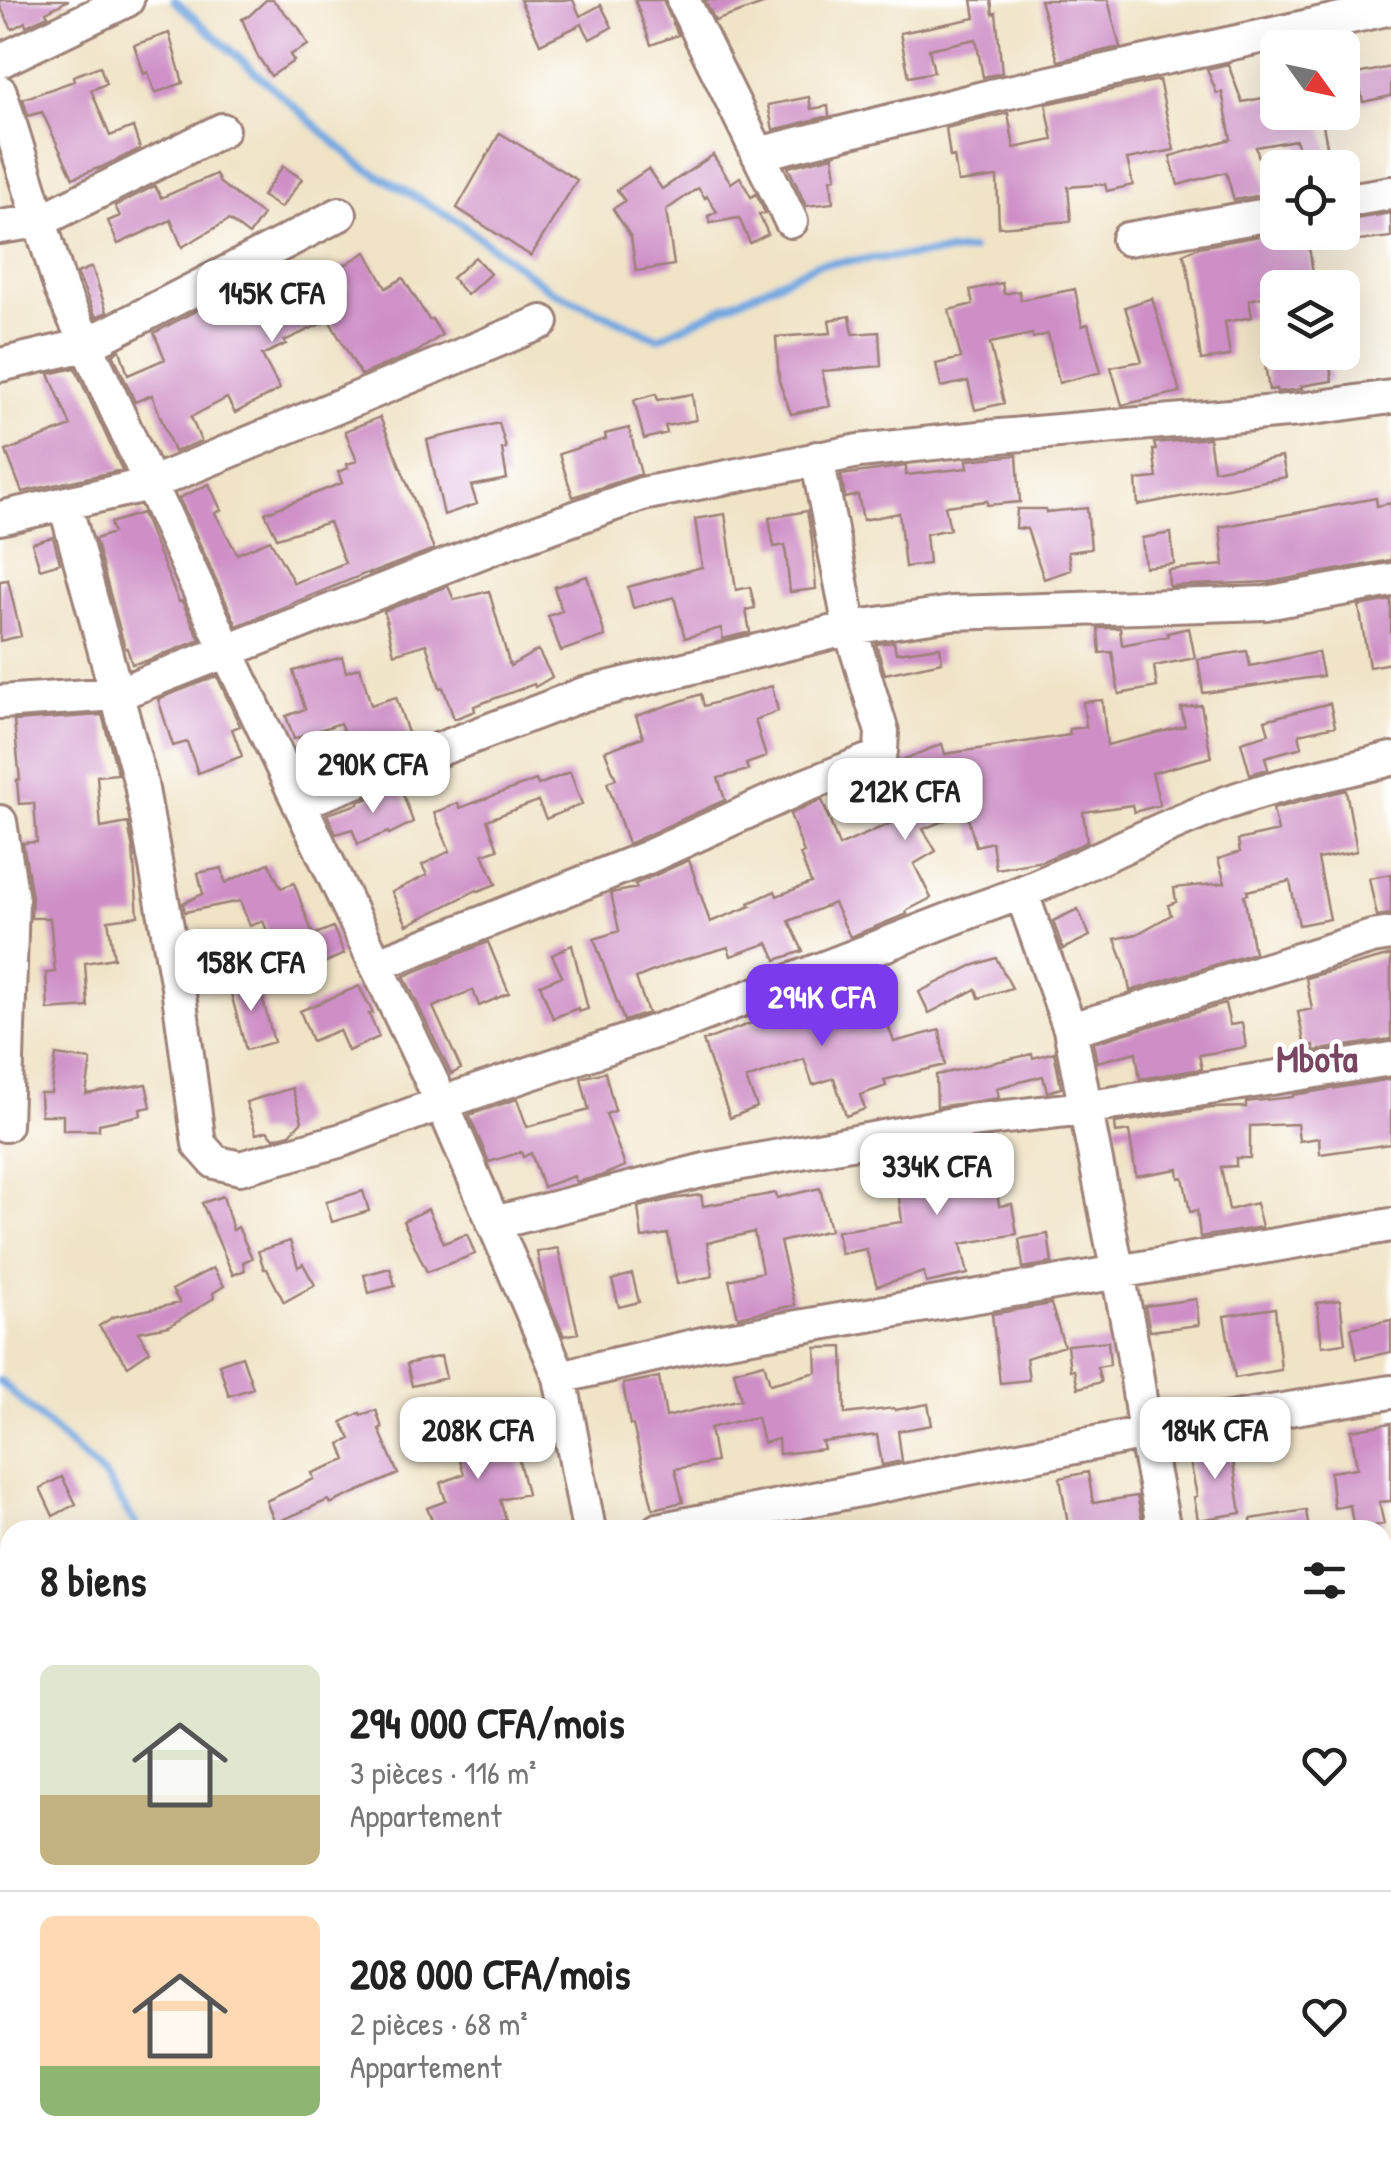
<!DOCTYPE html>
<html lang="fr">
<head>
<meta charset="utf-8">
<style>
	:root { --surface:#fff; --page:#f2f2f2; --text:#222; --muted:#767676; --line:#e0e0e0; --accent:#7c3aed }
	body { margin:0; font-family:"Patrick Hand",sans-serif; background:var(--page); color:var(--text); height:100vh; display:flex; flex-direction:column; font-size:38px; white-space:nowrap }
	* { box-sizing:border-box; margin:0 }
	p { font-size:32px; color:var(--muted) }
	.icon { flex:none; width:55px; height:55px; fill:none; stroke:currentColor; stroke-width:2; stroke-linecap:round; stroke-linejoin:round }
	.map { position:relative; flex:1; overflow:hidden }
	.drawer { position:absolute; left:0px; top:1520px; width:1392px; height:640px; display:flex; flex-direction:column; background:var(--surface); border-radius:30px 30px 0 0; box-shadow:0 10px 40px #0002 }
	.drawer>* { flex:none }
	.needle { width:65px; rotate:123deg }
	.fabs { position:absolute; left:1260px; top:30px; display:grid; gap:20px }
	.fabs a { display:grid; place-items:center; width:100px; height:100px; border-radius:15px; background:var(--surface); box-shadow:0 10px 40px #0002; font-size:50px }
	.price { position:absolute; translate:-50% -85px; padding:0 22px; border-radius:20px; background:#fff; color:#222; font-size:32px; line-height:65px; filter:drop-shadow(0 2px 5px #0008) }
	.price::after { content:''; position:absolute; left:50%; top:60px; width:30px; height:22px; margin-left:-15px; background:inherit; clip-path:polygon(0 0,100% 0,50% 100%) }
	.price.current { background:var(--accent); color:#fff }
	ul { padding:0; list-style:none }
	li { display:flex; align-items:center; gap:30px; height:250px; padding:0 40px }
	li+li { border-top:2px solid var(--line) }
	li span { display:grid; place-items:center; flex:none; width:280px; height:200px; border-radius:15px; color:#555 }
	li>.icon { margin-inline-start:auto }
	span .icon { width:120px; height:120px; fill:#fffc; stroke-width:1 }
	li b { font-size:42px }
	h2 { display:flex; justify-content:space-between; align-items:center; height:120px; padding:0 40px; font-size:42px }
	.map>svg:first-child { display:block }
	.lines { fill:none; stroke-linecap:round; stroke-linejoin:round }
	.stream { stroke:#74a8e1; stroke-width:8 }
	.building { fill:#ce8ec6 }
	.minor-casing { stroke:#9d8178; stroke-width:38 }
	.minor { stroke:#fff; stroke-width:32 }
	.labels { text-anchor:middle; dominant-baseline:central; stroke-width:9; stroke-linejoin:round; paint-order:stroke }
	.district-label { font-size:38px; font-weight:bold; fill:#784661; stroke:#fff }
</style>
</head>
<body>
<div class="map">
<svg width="1391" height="2160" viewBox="0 0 1391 2160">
	<rect width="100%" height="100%" fill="#fff"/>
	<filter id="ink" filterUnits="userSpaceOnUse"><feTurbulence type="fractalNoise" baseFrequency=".01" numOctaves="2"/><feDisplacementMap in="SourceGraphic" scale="20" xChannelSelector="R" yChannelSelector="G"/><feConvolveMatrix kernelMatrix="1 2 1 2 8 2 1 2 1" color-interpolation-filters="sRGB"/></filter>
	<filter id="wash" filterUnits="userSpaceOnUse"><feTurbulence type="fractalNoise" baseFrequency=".0048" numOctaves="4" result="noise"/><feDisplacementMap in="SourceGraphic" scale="40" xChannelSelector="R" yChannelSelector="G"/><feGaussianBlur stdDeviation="2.25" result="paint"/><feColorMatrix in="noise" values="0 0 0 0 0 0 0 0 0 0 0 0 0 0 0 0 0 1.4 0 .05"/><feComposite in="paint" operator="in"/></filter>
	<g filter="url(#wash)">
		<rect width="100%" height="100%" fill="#f0e3c6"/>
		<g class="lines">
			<!-- stream -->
			<path class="stream" d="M174 0 359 164 457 221 552 291 658 338 817 264 971 250
				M0 1381 106 1478 139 1530
				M317 2160V2150"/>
		</g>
		<g id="blocks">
			<!-- building -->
			<path class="building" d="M0 0H69L46 12 48 16 26 26 25 22 12 29 0 6Z
				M266 0H273L299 28 308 45 290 55 294 61 271 76 257 55 242 19 249 16Z
				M520 0H573L580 16 601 5 612 27 590 39 582 24 540 44Z
				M635 0H663L678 35 651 45Z
				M705 0H765L766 3 715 21Z
				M972 0H991L993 14 996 13 1002 73 983 77 976 39 929 49 934 72 909 77 900 33 975 18Z
				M1040 0H1108L1120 47 1058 61Z
				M169 33 183 83 155 93 148 72 144 74 134 45Z
				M1228 64 1242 102 1278 95V112H1286L1287 123 1321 115 1328 151 1321 152 1326 168H1305L1296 140 1256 147 1269 194 1234 200 1226 172 1178 185 1170 156 1231 139 1222 92 1217 94 1207 69Z
				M100 66 106 84 91 90 110 136 133 127 140 149 98 169V168L73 178 42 112 28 116 23 99 74 81 73 76Z
				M1391 67V96L1363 102 1357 74Z
				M1159 80 1174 150 1127 159 1133 185 1107 191 1105 184 1068 187 1071 221 999 227 997 177 958 182 954 156 950 157 946 128 1008 113 1014 148 1053 140 1046 104Z
				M809 97 811 109 828 106 829 116 773 130 768 105Z
				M500 133 577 180 531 256 457 208Z
				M713 155 731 183 740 177 751 197 756 194 765 213 759 214 768 234 750 243 739 218 710 223 708 216 717 212 707 196 705 198 698 188 666 210 674 265 636 271 631 237 613 209 625 201 617 190 648 169 662 189Z
				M833 156 836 178 831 179 833 203 806 206 788 167Z
				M283 166 302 179 281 208 262 196Z
				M216 174 220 183 263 215 249 235 229 220 182 247 171 220 118 244 108 221 120 216 115 206 155 186 161 198Z
				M1391 213V237L1342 243V221Z
				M1282 232H1307L1315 288H1274L1275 294 1249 300 1252 317 1225 322 1230 356 1201 360 1187 265 1183 254 1199 247Z
				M366 252 386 288 403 278 429 320 432 319 442 335 417 352 361 375 329 320 284 341 286 344 262 355 280 389 235 413 227 398 191 417 201 441 174 452 152 395 135 402 113 354 120 350 128 375 165 359 154 333 228 294 229 300 249 293 250 296 279 283 290 313 309 304 311 308 348 287 338 269Z
				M475 257 490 274 467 295 452 278Z
				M92 267 107 312 96 317 77 273Z
				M1002 283 1004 294 1019 291 1021 300 1075 289 1082 326 1088 324 1101 372 1059 383 1048 334 1033 338 1032 334 990 343 1004 403 975 410 968 381 941 387 936 364 961 358 949 310 973 304 970 290Z
				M1152 298 1180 392 1122 405 1111 367 1142 361 1125 307Z
				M850 316 853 334 879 332 881 366 822 371 830 406 791 414 779 381 776 337 831 333 829 320Z
				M1306 352H1328L1332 381 1301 386 1302 389 1277 392 1276 389 1269 390 1264 358Z
				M75 368 122 470 22 492 6 451 71 426 49 374Z
				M656 394 658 400 692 394 696 420 665 426 667 433 644 439 634 400Z
				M380 417 434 549 369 574V572L237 626 179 498 209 484 221 510 215 513 237 554 270 540 294 583 345 563 329 522 277 538 265 513 342 483 338 472 348 468 347 464 357 461 345 431Z
				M499 423 506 448 502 449 507 479 471 486 477 504 444 515 427 440Z
				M629 428 641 474 573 497 559 454 606 439 605 434Z
				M1209 438 1214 470 1282 457 1286 477 1138 505 1136 480 1157 478 1153 450H1156L1154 443Z
				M1017 455 1020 502 987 505V501L945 506 950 529 926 534 929 564 905 567 899 513 863 520 858 495 845 498 841 475 906 466V475L968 468 967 460Z
				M1376 498 1377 506 1391 503V560L1269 582 1169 586 1168 570 1224 565 1220 527Z
				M1087 508 1091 549 1068 552 1071 570 1044 579 1027 529 1016 528 1017 509H1046V512Z
				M807 511 812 540 816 589 790 592 785 545 774 547 769 518Z
				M142 513 179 602 182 601 200 640 146 661 132 664 127 648H125L95 539 113 533 110 523Z
				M725 514 736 590 750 587 755 608 746 610 750 632 723 639 721 628 685 638 674 597 633 608 628 587 702 567 695 519Z
				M1171 533 1174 564 1145 567 1142 538Z
				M53 537 60 563 40 569 32 543Z
				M587 576 605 636 561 651 548 616 562 611 554 587Z
				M8 580 21 636 0 641V581Z
				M448 586 454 600 489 591 510 666 538 650 552 677 535 687 534 684 474 706 475 711 454 719 443 687 440 688 426 644 394 654 384 611Z
				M1391 600V663L1369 667 1359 606Z
				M1098 628H1120L1122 645 1168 636 1167 633 1189 628 1195 658 1154 666 1157 687 1119 694 1112 652 1100 653Z
				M894 642 896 653 940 647 942 662 885 674 876 644Z
				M1247 651 1250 666 1318 652 1323 676 1203 693 1198 659Z
				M342 657 346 672 360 667 371 705 396 697 410 739 355 760 340 723 294 739 286 716 305 709 293 671Z
				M217 676 240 726 232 729 242 756 198 773 187 742 173 746 158 699Z
				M772 686 778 711 755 720 766 757 746 764 748 770 718 778 725 800 628 844 607 782 616 779 605 751 643 737 636 716 701 694 704 706Z
				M1102 700 1107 745 1185 726 1181 708 1201 705 1211 757 1152 773 1160 805 1134 812 1132 805 1083 812 1087 842 1043 861 996 869 992 842 976 846 966 812 923 829 936 851 914 864 931 898 906 911 907 914 850 937 834 903 789 921 803 951 776 960 768 943 731 956 728 947 676 962 636 978 648 1013 624 1021 594 939 619 931 611 893 637 888 635 884 689 860 710 922 751 906 749 903 775 891 777 896 811 883 800 854 804 853 790 814 822 800 839 846 891 823 877 790 892 783 888 772 897 762 942 744 945 754 1070 735 1069 729 1086 727 1083 702Z
				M1330 703 1335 726 1299 734 1302 747 1265 757 1268 769 1250 774 1241 742 1269 734 1265 720Z
				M102 715 118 774 97 776 101 828 128 823 133 850 138 916 108 920 114 958 85 963 88 1007 48 1010 46 973 55 972 50 918H31L32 897 23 843 37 842 34 803 19 804 17 780H20L14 721Z
				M570 772 582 804 546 819 538 801 487 820 498 849 483 854 496 884 478 891 477 890 407 925 392 892 427 875 422 865 450 851 434 813 458 803 460 808 536 780 538 785Z
				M400 786 413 822 389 834 388 832 358 844 352 829 336 834 327 814 358 804V802Z
				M1346 790 1357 851 1318 859 1330 919 1299 925 1290 881 1247 891 1248 894 1244 895 1254 953 1130 991 1125 966 1115 939 1137 934 1171 915 1168 905 1176 902 1174 888 1225 883 1218 859 1240 852 1238 840 1278 831 1273 809Z
				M269 863 281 888 294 883 313 935 333 927 344 954 287 979 263 921 250 926 240 901 185 912 183 903 203 894 198 873 222 868 225 883Z
				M1391 874V914L1377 916 1369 878Z
				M1078 909 1090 936 1063 949 1053 921Z
				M488 942 509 993 479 1006 473 990 433 1007 461 1069 451 1074 404 976Z
				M572 945 588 1009 579 1012 578 1008 553 1018 540 985 562 976 552 955Z
				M1391 955V1039L1314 1051V1045L1305 1047 1298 1012 1312 1009 1306 978Z
				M996 958 1012 988 979 998 976 989 929 1013 919 992 972 966Z
				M257 978 274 1042 246 1050 229 986Z
				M868 980 873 996 877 994 894 1042 940 1030 945 1065 884 1080 886 1086 860 1095 865 1109 846 1116 834 1078 813 1085 804 1059 746 1079 757 1107 730 1118 703 1041Z
				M359 986 373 1013 369 1014 379 1037 348 1051 339 1030 312 1041 300 1011Z
				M1225 1004 1230 1025 1242 1023 1246 1047 1199 1055 1202 1069 1140 1079 1136 1052 1097 1062 1093 1043Z
				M1054 1052 1061 1088 1047 1092 1043 1076 997 1088 999 1098 937 1107 936 1075 1032 1054 1033 1058Z
				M56 1055 91 1060 86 1094 146 1084 151 1107 140 1109 141 1115 99 1124V1130H63V1115H41L40 1093H51Z
				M605 1072 615 1111 606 1114 625 1166 601 1176 576 1182 574 1176 543 1187 531 1153 523 1157 521 1152 489 1162 469 1115 517 1099 527 1127 589 1110 581 1078Z
				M1391 1079V1144L1320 1154 1319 1138 1299 1141 1297 1124 1250 1126V1158H1236V1166L1221 1167 1229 1210 1256 1203 1262 1227 1200 1237 1197 1210 1190 1212 1183 1177 1179 1178 1178 1169 1136 1176 1129 1131 1116 1133 1115 1123 1212 1108 1246 1107V1102L1293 1097V1095Z
				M292 1088 302 1121 290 1134 274 1138 267 1131 256 1134 246 1102Z
				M990 1139 999 1206 1012 1204 1017 1234 961 1244 968 1274 926 1283 924 1272 877 1286 866 1249 841 1254 837 1231 902 1222 897 1181 930 1177 928 1149Z
				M820 1188 830 1230 780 1242 795 1305 738 1317 729 1280 762 1272 754 1232 707 1243 713 1276 677 1284 668 1234 642 1238 638 1207 672 1199 701 1195 703 1206 776 1193 777 1198Z
				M363 1191 369 1211 332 1222 326 1202Z
				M223 1196 233 1230 238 1227 252 1258 243 1262 245 1270 233 1275 202 1203Z
				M428 1209 444 1243 467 1234 475 1254 427 1272 403 1221Z
				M1048 1234 1052 1263 1023 1268 1019 1239Z
				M290 1241 298 1267 303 1264 315 1285 284 1302 267 1269H264L258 1251Z
				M558 1248 578 1333 564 1336 546 1295 537 1252Z
				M213 1268 224 1286 213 1293 214 1298 169 1326 138 1332 150 1351 128 1366 99 1326 113 1317 180 1303 172 1290Z
				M390 1268 395 1286 369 1293 364 1275Z
				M632 1274 639 1302 619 1307 612 1280Z
				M1196 1299 1199 1325 1150 1331 1145 1306Z
				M1340 1300 1345 1343 1322 1346 1317 1303Z
				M1051 1304 1064 1346 1026 1358 1029 1380 1000 1383 992 1314Z
				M1275 1308 1281 1370 1235 1378 1224 1316Z
				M1391 1320V1352L1357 1359 1351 1328Z
				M1108 1341 1110 1365 1097 1367 1101 1382 1078 1388 1074 1370H1070L1067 1345Z
				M843 1347 845 1414 894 1408 895 1410 928 1404 932 1425 898 1431 902 1461 882 1465 877 1435 822 1442 824 1449 779 1454 778 1439 763 1443 757 1417 746 1419 710 1428 716 1462 675 1469 683 1502 653 1509 633 1425H630L623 1384 659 1377 666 1417 741 1399 734 1371 764 1363 770 1384 817 1372 816 1348Z
				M242 1356 253 1388 229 1396 219 1364Z
				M441 1356 446 1378 412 1386 407 1364Z
				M376 1410 382 1428 379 1429 398 1474 330 1504 328 1500 275 1523 266 1501 314 1479 312 1473 346 1460 340 1444 351 1439 342 1422 360 1413 361 1415Z
				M471 1417 476 1430 490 1426 497 1457 517 1453 527 1494 500 1500 506 1520 492 1524 494 1530H473L470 1521 449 1530H436L427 1508 446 1501 440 1483 464 1474 457 1452 461 1451 451 1426Z
				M1391 1423V1501L1379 1502 1384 1524 1354 1530 1350 1505 1334 1508 1330 1472 1357 1468 1351 1430Z
				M1219 1441 1221 1450 1231 1448 1241 1513 1198 1520 1194 1497 1197 1496 1189 1456 1201 1454 1200 1444Z
				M1088 1472 1093 1503 1137 1496 1144 1530H1069L1060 1478Z
				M62 1477 76 1504 53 1516 40 1488Z
				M1306 1510 1309 1530H1252L1251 1519Z"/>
		</g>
	</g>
	<g filter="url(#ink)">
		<use href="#blocks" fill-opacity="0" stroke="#9d8178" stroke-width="2.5"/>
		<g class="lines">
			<!-- minor casing -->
			<g class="minor-casing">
				<path id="minor" d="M683 0 791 221
					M0 61 127 0
					M0 92 61 289 227 651 442 1103 560 1377 589 1530
					M758 154 991 96 1391 8
					M1342 201 1391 193
					M0 227 40 221 222 130
					M1128 239 1278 213
					M0 365 86 345 340 214
					M65 504 141 784 178 987 199 1144 215 1162 240 1168 342 1140 442 1103 692 1019 977 909C1063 880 1141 834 1226 803 1279 784 1336 773 1391 759
					M0 518 150 484 542 322
					M0 702 117 694 491 548 642 494 859 451 989 437 1299 410 1391 397
					M299 803 584 694 850 628 952 613 1266 603 1391 580
					M0 822 12 900 5 1125
					M1022 894 1070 1029 1132 1345 1145 1433 1164 1530
					M376 965 648 857 802 787 873 759 881 751 882 732 850 628 817 458
					M1070 1029 1127 1013 1372 937 1391 934
					M494 1223 709 1169 970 1121 1084 1108 1391 1059
					M560 1377 711 1342 1391 1225
					M658 1530 1145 1433 1391 1392
					M1382 1578 1391 1576
					M0 1653 10 1651
					M1382 1814 1391 1813
					M0 1879 10 1877
					M1382 2000 1391 1999
					M0 2063 10 2061
					M132 2150 134 2160
					M690 2150 692 2160
					M1259 2150 1261 2160
					M465 2160 520 2150"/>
			</g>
			<!-- minor -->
			<use href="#minor" class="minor"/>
		</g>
	</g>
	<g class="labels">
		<!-- district labels -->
		<g class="district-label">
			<text x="1317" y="1058">Mbota</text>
		</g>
	</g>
</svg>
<div class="fabs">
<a><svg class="needle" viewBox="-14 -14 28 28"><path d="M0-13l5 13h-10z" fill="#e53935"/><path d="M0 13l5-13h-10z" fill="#767676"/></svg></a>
<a><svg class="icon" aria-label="locate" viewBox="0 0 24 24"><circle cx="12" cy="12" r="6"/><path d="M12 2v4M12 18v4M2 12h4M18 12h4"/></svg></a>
<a><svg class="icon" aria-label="layers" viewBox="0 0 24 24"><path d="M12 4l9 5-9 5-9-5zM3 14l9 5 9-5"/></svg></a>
</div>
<b class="price" style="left:272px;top:345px">145K CFA</b>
<b class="price" style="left:373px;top:816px">290K CFA</b>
<b class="price" style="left:905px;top:843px">212K CFA</b>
<b class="price" style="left:251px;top:1014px">158K CFA</b>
<b class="price current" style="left:822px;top:1049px">294K CFA</b>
<b class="price" style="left:937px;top:1218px">334K CFA</b>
<b class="price" style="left:478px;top:1482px">208K CFA</b>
<b class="price" style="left:1215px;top:1482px">184K CFA</b>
<section class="drawer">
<h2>8 biens<svg class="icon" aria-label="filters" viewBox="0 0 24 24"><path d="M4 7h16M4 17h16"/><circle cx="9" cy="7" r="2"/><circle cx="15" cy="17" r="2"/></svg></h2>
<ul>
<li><span style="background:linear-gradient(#dfe7d0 65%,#c2b280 0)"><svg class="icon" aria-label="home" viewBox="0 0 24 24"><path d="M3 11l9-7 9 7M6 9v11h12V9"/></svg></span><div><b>294 000 CFA/mois</b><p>3 pièces · 116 m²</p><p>Appartement</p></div><svg class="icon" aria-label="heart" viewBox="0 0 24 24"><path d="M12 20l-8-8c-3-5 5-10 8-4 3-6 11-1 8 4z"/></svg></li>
<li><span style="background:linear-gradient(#ffd9b3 75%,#8fb573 0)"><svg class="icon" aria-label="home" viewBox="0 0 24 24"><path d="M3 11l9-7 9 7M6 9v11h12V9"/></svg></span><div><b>208 000 CFA/mois</b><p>2 pièces · 68 m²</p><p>Appartement</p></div><svg class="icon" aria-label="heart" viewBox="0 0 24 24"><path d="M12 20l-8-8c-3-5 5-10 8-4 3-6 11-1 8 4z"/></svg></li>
</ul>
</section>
</div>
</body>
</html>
